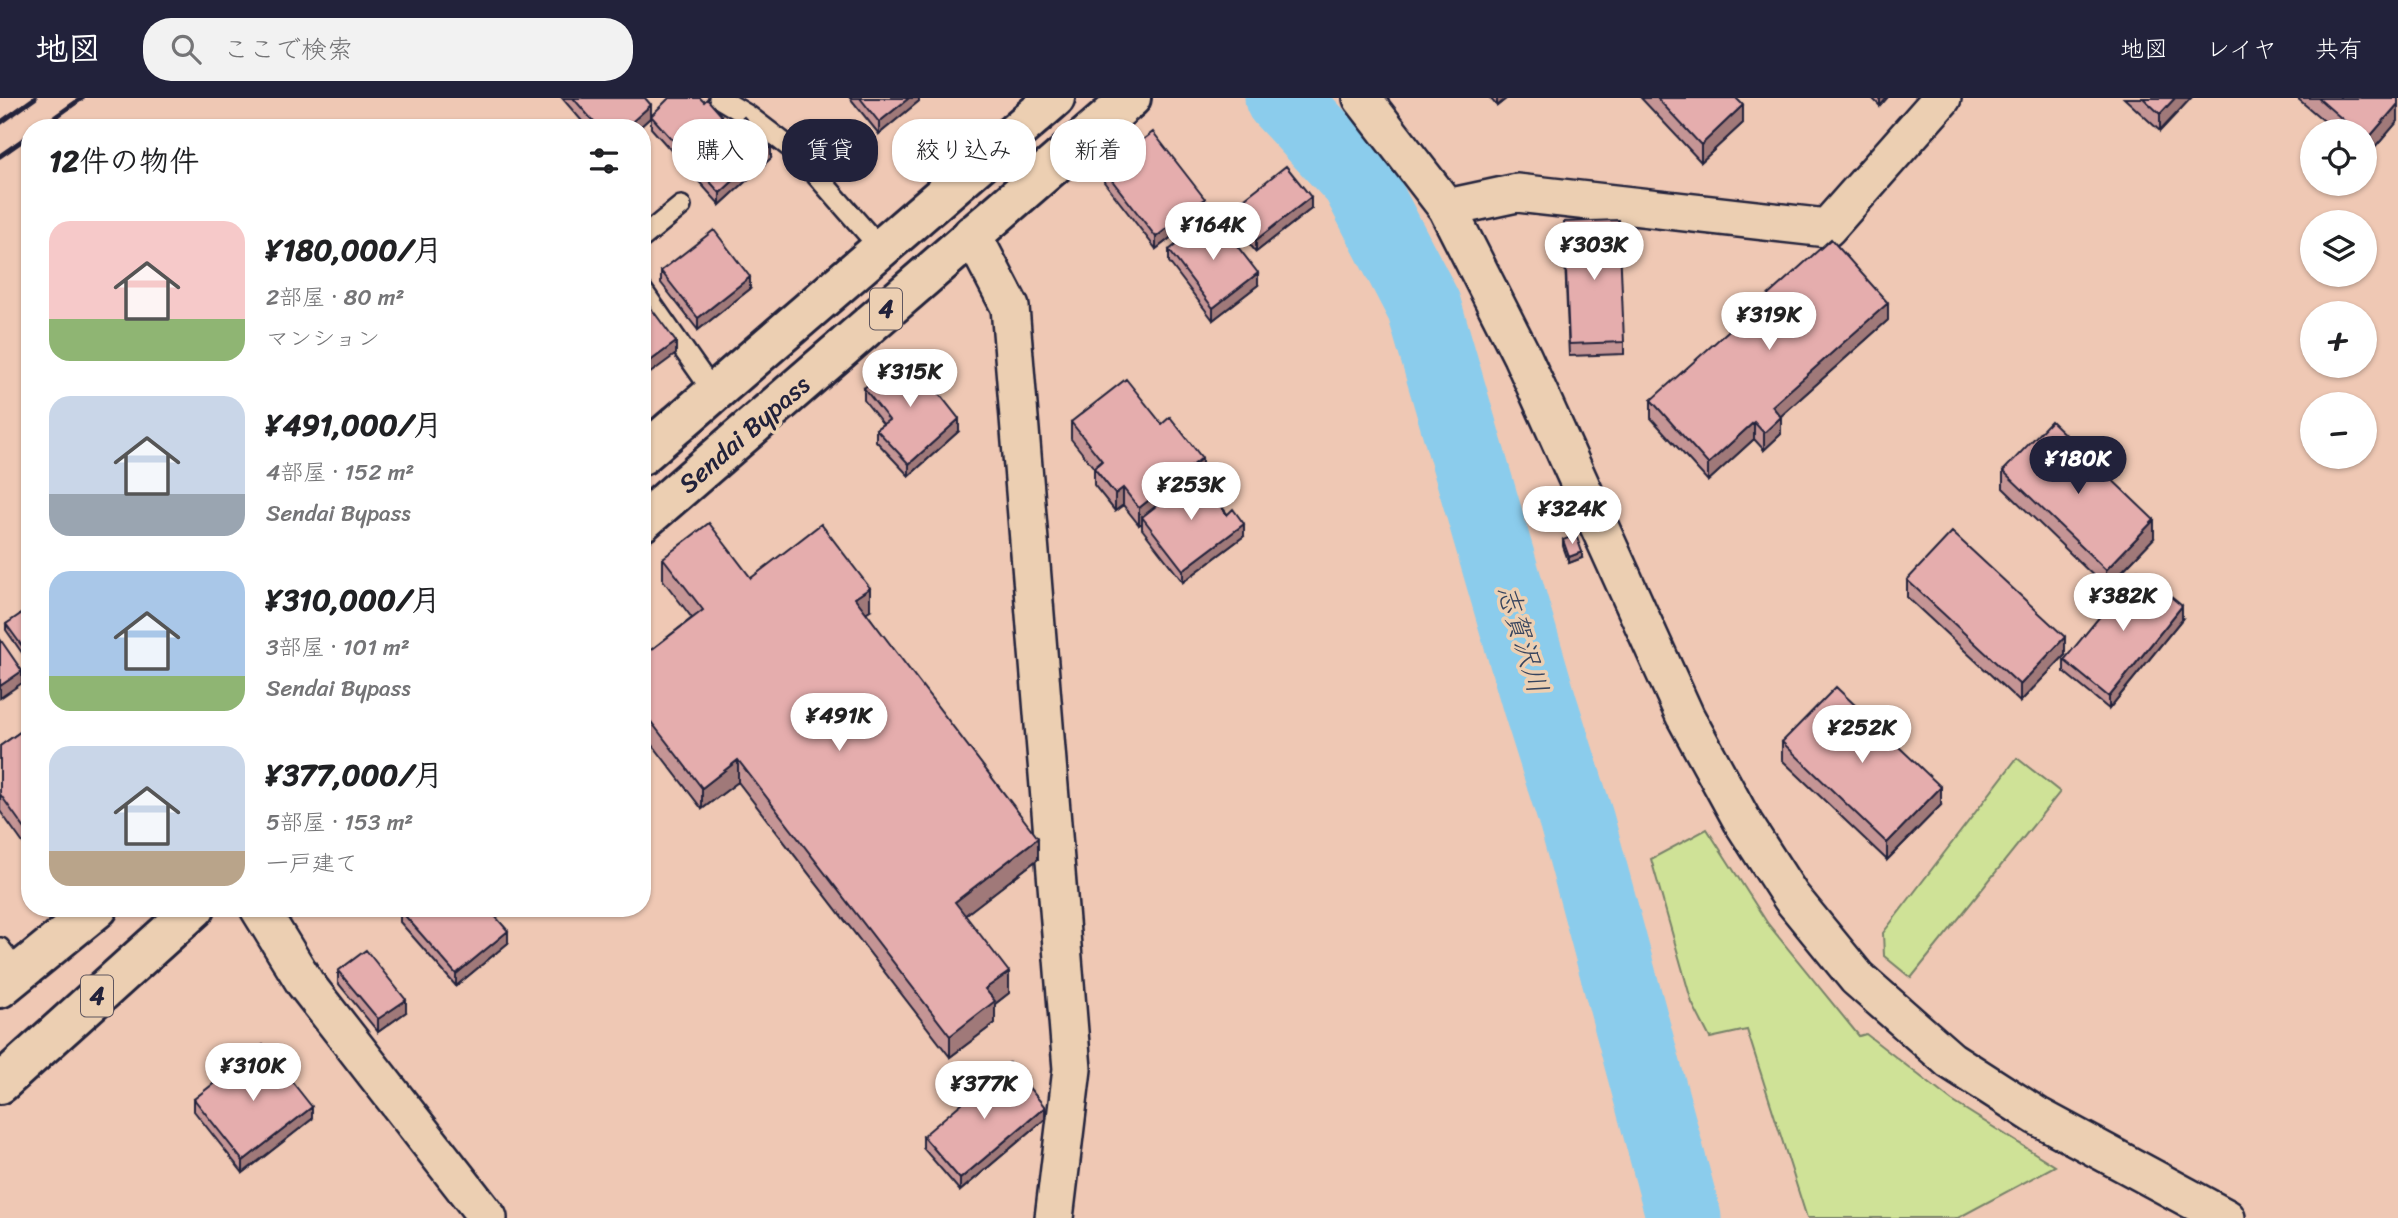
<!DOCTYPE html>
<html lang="ja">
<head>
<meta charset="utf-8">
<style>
	:root { --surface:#fff; --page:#f2f2f2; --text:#202124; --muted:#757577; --accent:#22223b }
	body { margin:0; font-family:Sriracha,"Klee One",sans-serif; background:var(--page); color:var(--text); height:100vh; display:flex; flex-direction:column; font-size:26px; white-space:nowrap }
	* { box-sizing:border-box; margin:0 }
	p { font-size:23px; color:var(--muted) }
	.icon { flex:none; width:38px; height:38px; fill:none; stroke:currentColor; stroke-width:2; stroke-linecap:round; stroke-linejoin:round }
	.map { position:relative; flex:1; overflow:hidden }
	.side { position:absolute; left:21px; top:21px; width:630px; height:798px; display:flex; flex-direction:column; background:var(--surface); border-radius:28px; box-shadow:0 2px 5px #0004 }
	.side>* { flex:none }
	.top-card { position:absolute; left:672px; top:21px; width:665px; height:63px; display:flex; gap:14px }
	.tools { position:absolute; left:2300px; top:21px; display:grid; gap:14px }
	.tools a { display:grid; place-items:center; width:77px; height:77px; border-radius:50%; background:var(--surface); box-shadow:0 2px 5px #0004; font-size:35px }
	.price { position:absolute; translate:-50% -60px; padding:0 16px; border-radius:24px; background:#fff; color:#222; font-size:23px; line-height:46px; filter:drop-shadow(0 2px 4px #0008) }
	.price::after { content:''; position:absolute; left:50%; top:42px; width:21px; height:16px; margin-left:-10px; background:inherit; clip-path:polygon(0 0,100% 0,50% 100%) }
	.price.current { background:var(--accent); color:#fff }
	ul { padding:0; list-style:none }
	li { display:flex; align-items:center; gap:21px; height:175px; padding:0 28px }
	li span { display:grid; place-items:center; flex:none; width:196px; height:140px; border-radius:21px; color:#555 }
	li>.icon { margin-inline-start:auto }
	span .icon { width:84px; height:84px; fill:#fffc; stroke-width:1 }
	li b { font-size:30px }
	h2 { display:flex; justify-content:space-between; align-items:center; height:84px; padding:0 28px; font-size:30px }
	.pill { padding:0 24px; border-radius:28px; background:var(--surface); box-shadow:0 2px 5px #0004; font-size:24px; line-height:63px }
	.pill.current { background:var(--accent); color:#fff }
	header { display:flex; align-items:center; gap:42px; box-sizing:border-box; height:98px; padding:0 35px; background:var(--accent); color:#fff }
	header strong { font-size:33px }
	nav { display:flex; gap:38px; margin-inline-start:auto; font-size:24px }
	.search { width:490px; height:63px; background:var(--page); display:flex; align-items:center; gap:18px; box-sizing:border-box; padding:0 24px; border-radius:28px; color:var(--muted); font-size:26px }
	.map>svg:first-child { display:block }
	.green { fill:#cfe297; stroke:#788269; stroke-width:2 }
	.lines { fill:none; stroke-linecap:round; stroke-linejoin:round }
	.river { stroke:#8bccec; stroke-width:75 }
	.lane-casing { stroke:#22223b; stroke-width:24 }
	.street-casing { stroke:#22223b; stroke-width:42 }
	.highway-casing { stroke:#22223b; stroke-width:44 }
	.lane { stroke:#eccfb2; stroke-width:19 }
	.street { stroke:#eccfb2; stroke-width:37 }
	.highway { stroke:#eccfb2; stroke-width:38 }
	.rail { stroke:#22223b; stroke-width:5 }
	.wall { fill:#c59595; stroke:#22223b; stroke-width:2 }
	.shaded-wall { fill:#a07979; stroke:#22223b; stroke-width:2 }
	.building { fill:#e5adad; stroke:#22223b; stroke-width:2 }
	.labels { text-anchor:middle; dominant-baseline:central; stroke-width:7; stroke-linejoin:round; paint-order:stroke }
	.shield { fill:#eccfb2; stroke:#5f565f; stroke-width:2 }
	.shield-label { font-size:24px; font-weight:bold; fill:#22223b }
	.street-label { font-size:26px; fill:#22223b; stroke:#eccfb2 }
	.water-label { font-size:28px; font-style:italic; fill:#37445e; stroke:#eccfb2 }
</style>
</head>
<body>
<header>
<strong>地図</strong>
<div class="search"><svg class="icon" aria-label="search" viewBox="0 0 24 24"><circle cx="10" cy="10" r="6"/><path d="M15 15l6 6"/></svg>ここで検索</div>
<nav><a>地図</a><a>レイヤ</a><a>共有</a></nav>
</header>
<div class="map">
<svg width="2398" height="1120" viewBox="0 0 2398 1120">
	<rect width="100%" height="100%" fill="#efc8b4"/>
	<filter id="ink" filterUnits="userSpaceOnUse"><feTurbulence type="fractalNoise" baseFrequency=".0143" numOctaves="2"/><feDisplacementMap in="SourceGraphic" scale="14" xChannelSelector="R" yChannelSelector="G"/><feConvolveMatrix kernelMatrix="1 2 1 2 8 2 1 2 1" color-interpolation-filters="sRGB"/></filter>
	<g filter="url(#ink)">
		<!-- green -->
		<path class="green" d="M2017 660 2060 694 1911 880 1884 858 1883 835Z
			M1707 731 1768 826 1859 938 1866 936 1952 1003 2055 1068 1958 1120H1807L1747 932 1710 940 1692 905 1651 761Z"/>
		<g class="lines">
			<!-- river -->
			<path class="river" d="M1282 0 1358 82 1424 209 1540 607 1577 724 1684 1120"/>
			<!-- lane casing -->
			<g class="lane-casing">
				<path id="lane" d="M719 0 749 18 796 54 881 151
					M642 140 681 108
					M642 192 714 295
					M0 850 19 875"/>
			</g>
			<!-- street casing -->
			<g class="street-casing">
				<path id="street" d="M1362 0 1447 110 1522 258 1685 618 1744 726 1791 799 1857 880 1950 962 2037 1018 2226 1120
					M1447 110 1517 95 1827 130 1942 0
					M972 136 1010 209 1072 971 1054 1120
					M259 810 305 885 488 1120"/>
			</g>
			<!-- highway casing -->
			<g class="highway-casing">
				<path id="highway" d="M642 357 1055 0
					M642 424 1131 0
					M0 890 98 810
					M0 986 195 810"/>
			</g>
			<!-- lane -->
			<use href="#lane" class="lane"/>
			<!-- street -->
			<use href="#street" class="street"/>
			<!-- highway -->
			<use href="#highway" class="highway"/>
			<!-- rail -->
			<path class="rail" d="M0 25 35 0
				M40 30 82 0
				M0 58 30 37"/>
		</g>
		<!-- wall -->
		<path class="wall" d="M562 0H645L651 18 722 29 727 34 771 60 720 107 651 30V19L639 30H588Z
			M850 0H919V3L879 36Z
			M1490 0H1507L1497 8Z
			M1641 0H1736L1743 25 1701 64Z
			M1872 0H1887L1880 8Z
			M2124 0H2191L2160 33Z
			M2297 0H2398V23L2367 59 2364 57V33H2336Z
			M1104 72 1205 113 1156 151 1104 84Z
			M1231 111H1311L1256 154 1231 123Z
			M1564 137 1624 244V256L1569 258Z
			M1169 152 1258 187 1213 222 1169 164Z
			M661 173 750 191 698 232 661 185Z
			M1888 222 1781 318V336L1764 352 1754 341 1708 383 1651 320V302Z
			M864 290 959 333 909 378 876 343V331L883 326 864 302Z
			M1071 324 1202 378 1200 380 1244 438 1183 484 1142 431V425L1139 427 1123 407 1115 413 1094 387V370L1071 341Z
			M2003 373 2154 440 2106 490 2003 390Z
			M1563 442 1582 460 1569 465 1563 448Z
			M663 460 751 480 870 512 866 514 1038 761 965 817 1009 895 995 906V925L950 959 738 684 702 711 642 633V559L692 520 663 482Z
			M1907 482 2065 557 2020 604 1907 499Z
			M30 514V566L6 532V526Z
			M2182 521 2109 611 2064 574V562Z
			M30 627V755L0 713V648Z
			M1782 644 1941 707 1887 762 1782 662Z
			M400 812 508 845 456 888 400 824Z
			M338 873 406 914 378 934 338 885Z
			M194 1001 312 1021 243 1075 194 1013Z
			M1045 1021 960 1093 923 1050V1038Z"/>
		<!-- shaded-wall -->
		<path class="shaded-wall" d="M909 0H919V3L879 36V24Z
			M1497 0H1507L1497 8Z
			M1881 0H1887L1880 8V1Z
			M2175 0H2191L2160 33V16Z
			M2398 6V23L2367 59V42Z
			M651 7V19L639 30H625Z
			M1743 7V25L1701 64V47Z
			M722 18V30L717 22Z
			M771 48V60L720 107V95Z
			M1311 99V111L1256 154V142Z
			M1205 101V113L1156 151V139Z
			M1258 175V187L1213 222V210Z
			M750 179V191L698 232V220Z
			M1888 205V222L1772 326V308Z
			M676 244V256L642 281V269Z
			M1781 319V336L1764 352V335Z
			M959 321V333L909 378V366Z
			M1754 324V341L1708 383V366Z
			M1202 360V378L1145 422 1142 419V425L1139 427V410Z
			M1123 390V407L1115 413V396Z
			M2154 422V440L2106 490V472Z
			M1244 426V438L1183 484V472Z
			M1582 454V460L1569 465V459Z
			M870 490V512L855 522V500Z
			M2182 508V521L2109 611V599Z
			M2065 539V557L2020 604V587Z
			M22 573V585L0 600V588Z
			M738 662V684L702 711V690Z
			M1941 689V707L1887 762V745Z
			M1038 740V761L955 825V804Z
			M508 833V845L456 888V876Z
			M1009 874V895L995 906V925L950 959V938L985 891Z
			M406 902V914L378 934V921Z
			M312 1009V1021L243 1075V1063Z
			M1045 1009V1021L960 1093V1081Z"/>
		<!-- building -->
		<path class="building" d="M573 0H645L651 7 625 30H599Z
			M669 0H700L704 4 707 1 722 18 717 22 727 34 744 19 771 48 720 95 651 18Z
			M860 0H909L879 24Z
			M1657 0H1736L1743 7 1701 47Z
			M2143 0H2175L2160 16Z
			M2318 0H2398V6L2367 42 2364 40V33H2356Z
			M1153 34 1205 101 1156 139 1104 72Z
			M1286 68 1311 99 1256 142 1231 111Z
			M1214 118 1258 175 1213 210 1169 152Z
			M1619 122 1624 244 1569 246 1564 124Z
			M714 132 750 179 698 220 661 173Z
			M1831 141 1888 205 1772 308 1781 319 1764 335 1754 324 1708 366 1651 302Z
			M642 198 676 244 642 269Z
			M908 256 959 321 909 366 876 331 889 322 864 290Z
			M1126 281 1162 326 1170 319 1202 360 1139 410 1123 390 1115 396 1094 370 1102 363 1071 324Z
			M2051 323 2154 422 2106 472 2003 373Z
			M1197 376 1227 417 1233 411 1244 426 1183 472 1142 419Z
			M709 425 751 480 821 426 870 490 855 500 1038 740 955 804 1009 874 985 891 995 903 950 938 738 662 702 690 642 612V572L643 571 642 569V559L703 512 663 460Z
			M1952 434 2065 539 2020 587 1907 482Z
			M1576 437 1582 454 1569 459 1563 442Z
			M2138 472 2182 508 2109 599 2064 562Z
			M28 511 30 514V559L6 526Z
			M0 541 22 573 0 588Z
			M1836 589 1941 689 1887 745 1782 644Z
			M30 627V738L0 696V648Z
			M401 810H488L508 833 456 876 400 812Z
			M366 852 406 902 378 921 338 873Z
			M263 947 312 1009 243 1063 194 1001Z
			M1009 965 1045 1009 960 1081 923 1038Z"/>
	</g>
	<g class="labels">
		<!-- shield labels -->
		<g class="shield">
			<rect x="870" y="190.5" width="32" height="41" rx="5"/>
			<rect x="81" y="877.5" width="32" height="41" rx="5"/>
		</g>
		<g class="shield-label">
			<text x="886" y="211">4</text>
			<text x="97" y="898">4</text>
		</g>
		<!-- street labels -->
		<g class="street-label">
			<text transform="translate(744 336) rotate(-41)">Sendai Bypass</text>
		</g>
		<!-- water labels -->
		<g class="water-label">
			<text transform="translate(1523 541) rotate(73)">志賀沢川</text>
		</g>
	</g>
</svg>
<div class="tools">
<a><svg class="icon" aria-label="locate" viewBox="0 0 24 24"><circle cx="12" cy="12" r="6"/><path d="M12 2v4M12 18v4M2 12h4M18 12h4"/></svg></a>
<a><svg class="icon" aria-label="layers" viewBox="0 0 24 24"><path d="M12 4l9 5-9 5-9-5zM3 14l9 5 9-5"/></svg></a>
<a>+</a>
<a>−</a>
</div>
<b class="price" style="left:1213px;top:164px">¥164K</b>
<b class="price" style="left:1594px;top:184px">¥303K</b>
<b class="price" style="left:1769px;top:254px">¥319K</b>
<b class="price" style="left:910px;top:311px">¥315K</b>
<b class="price current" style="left:2078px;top:398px">¥180K</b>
<b class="price" style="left:1191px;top:424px">¥253K</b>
<b class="price" style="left:1572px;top:448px">¥324K</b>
<b class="price" style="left:2123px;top:535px">¥382K</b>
<b class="price" style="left:839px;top:655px">¥491K</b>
<b class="price" style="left:1862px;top:667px">¥252K</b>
<b class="price" style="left:253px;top:1005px">¥310K</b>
<b class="price" style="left:984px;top:1023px">¥377K</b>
<div class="top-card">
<a class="pill">購入</a>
<a class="pill current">賃貸</a>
<a class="pill">絞り込み</a>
<a class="pill">新着</a>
</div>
<section class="side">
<h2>12件の物件<svg class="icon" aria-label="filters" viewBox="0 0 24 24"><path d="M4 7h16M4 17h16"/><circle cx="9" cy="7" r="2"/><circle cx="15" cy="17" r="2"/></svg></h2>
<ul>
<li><span style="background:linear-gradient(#f6c9c9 70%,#8fb573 0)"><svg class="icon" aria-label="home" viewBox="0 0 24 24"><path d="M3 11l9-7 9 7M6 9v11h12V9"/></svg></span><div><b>¥180,000/月</b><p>2部屋 · 80 m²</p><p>マンション</p></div></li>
<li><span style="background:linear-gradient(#c9d6e8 70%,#9aa5b1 0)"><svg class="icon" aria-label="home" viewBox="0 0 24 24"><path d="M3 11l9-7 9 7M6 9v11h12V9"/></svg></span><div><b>¥491,000/月</b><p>4部屋 · 152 m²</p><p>Sendai Bypass</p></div></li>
<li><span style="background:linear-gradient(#a9c7e8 75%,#8fb573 0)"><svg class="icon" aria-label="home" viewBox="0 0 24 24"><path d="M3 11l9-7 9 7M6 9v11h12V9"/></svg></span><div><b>¥310,000/月</b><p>3部屋 · 101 m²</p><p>Sendai Bypass</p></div></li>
<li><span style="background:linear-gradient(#c9d6e8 75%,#b9a48a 0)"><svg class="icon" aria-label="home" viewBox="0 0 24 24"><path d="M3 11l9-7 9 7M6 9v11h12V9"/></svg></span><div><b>¥377,000/月</b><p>5部屋 · 153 m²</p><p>一戸建て</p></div></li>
</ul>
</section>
</div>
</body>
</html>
